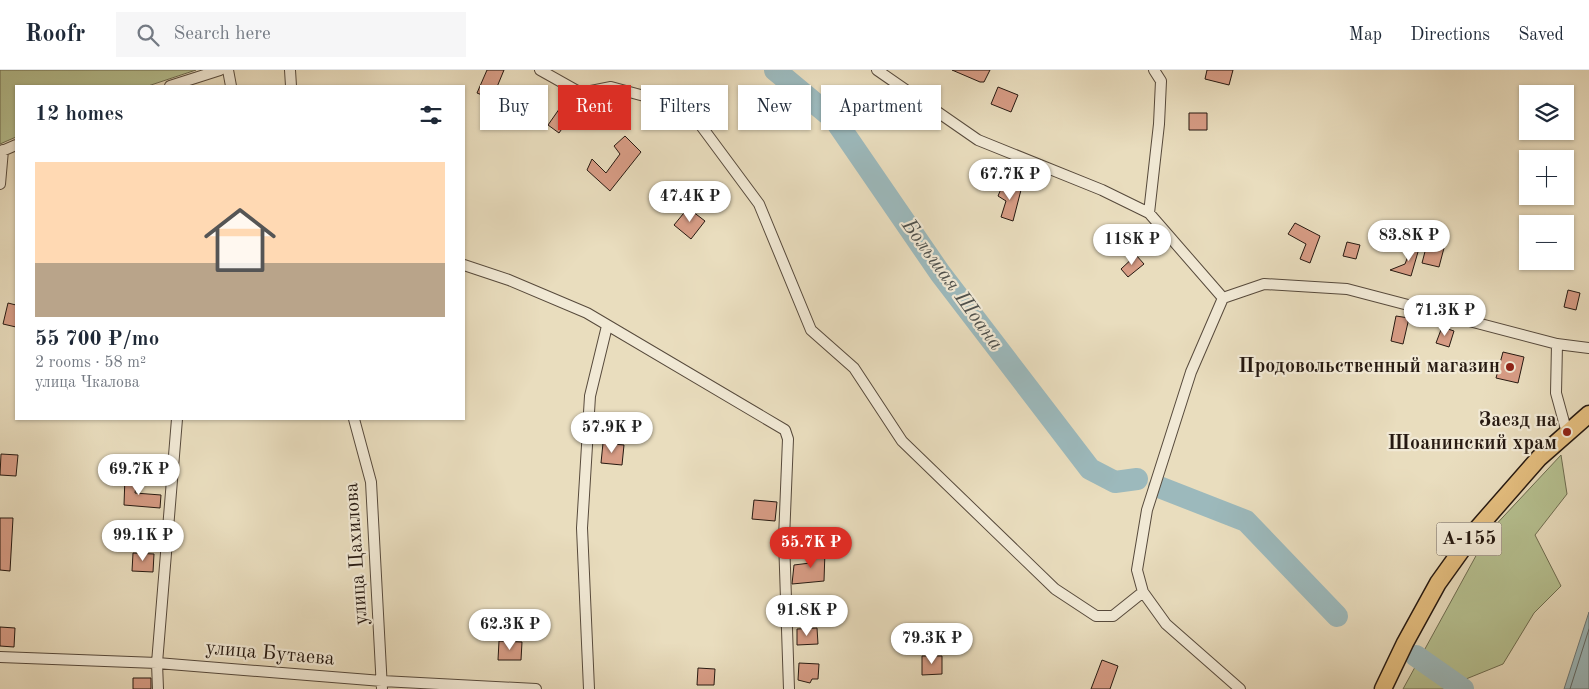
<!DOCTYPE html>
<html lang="en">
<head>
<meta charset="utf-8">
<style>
	:root { --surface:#fff; --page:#f6f6f7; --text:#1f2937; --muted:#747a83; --line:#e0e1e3; --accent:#d93025 }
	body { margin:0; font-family:"Old Standard TT",serif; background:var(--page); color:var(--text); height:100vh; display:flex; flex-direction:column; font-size:19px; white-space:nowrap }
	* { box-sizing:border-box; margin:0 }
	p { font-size:16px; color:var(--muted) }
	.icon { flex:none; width:28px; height:28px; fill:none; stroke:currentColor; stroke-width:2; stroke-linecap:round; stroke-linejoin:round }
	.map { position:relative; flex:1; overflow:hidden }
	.panel { position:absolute; left:15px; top:15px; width:450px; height:335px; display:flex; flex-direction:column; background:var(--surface); border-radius:0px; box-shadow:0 1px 4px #0004 }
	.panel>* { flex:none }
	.hud { position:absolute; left:480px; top:15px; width:475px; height:45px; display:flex; gap:10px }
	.controls { position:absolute; left:1519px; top:15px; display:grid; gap:10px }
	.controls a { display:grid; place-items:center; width:55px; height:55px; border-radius:0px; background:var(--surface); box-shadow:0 1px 4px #0004; font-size:25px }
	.price { position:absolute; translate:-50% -42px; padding:0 11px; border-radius:18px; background:#fff; color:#222; font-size:16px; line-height:32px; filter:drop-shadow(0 1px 2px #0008) }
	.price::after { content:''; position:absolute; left:50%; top:30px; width:15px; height:11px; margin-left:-8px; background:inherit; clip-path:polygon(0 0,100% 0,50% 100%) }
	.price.on { background:var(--accent); color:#fff }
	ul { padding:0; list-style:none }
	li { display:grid; align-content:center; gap:10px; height:265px; padding:0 20px }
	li+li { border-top:1px solid var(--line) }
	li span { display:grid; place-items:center; height:155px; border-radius:0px; color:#555 }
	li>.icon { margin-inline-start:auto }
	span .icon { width:90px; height:90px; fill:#fffc; stroke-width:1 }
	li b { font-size:21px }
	h2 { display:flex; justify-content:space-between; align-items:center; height:60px; padding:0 20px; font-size:21px }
	.tag { padding:0 18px; border-radius:0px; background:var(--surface); box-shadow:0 1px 4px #0004; font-size:18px; line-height:45px }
	.tag.on { background:var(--accent); color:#fff }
	header { display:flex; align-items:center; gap:30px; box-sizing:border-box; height:70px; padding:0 25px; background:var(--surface); border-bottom:1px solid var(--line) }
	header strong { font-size:24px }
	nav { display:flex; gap:28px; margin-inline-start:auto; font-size:18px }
	.search { width:350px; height:45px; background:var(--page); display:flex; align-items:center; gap:12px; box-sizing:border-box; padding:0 18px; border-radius:0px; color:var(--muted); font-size:19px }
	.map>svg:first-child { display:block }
	.green { fill:#b6c191; stroke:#6e6d51 }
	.water { fill:#9cb9bc; stroke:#6d7978 }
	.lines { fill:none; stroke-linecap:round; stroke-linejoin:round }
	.shore { stroke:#616966; stroke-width:1 }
	.river { stroke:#9cb9bc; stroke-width:22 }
	.building { fill:#d79c85; stroke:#261911 }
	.street-casing { stroke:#574a3c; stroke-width:12 }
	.primary-casing { stroke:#261911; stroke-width:19 }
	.street { stroke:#f1e9d5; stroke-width:10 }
	.primary { stroke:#e4be7f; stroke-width:16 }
	.poi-dot { fill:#8f2418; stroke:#f1e9d5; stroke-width:2 }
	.labels { text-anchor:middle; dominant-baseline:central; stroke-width:4.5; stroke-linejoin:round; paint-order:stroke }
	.shield { fill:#f1e9d5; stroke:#63574c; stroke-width:1 }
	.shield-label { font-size:19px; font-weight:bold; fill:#261911 }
	.poi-label { font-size:20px; font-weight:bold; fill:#261911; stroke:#f1e9d5; text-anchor:end }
	.street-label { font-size:20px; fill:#261911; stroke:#f1e9d5 }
	.water-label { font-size:21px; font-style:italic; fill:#4f514d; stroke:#f1e9d5 }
</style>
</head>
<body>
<header>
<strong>Roofr</strong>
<div class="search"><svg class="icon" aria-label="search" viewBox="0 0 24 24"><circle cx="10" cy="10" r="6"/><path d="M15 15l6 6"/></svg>Search here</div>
<nav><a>Map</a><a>Directions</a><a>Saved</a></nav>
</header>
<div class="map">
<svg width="1589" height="619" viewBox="0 0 1589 619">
	<rect width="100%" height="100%" fill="#e9ddbe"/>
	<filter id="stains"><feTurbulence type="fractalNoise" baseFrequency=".004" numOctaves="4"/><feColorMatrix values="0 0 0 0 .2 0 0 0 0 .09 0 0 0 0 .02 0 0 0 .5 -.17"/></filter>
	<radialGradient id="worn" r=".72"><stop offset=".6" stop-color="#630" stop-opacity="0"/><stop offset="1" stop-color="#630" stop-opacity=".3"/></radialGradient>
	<!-- green -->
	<path class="green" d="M0 0H196L148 16H16V67L0 74Z
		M1561 385 1567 424 1535 465 1561 516 1534 543 1503 594 1466 609 1460 619H1403L1489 462Z"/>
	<!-- water -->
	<path class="water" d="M1589 542V619H1564Z"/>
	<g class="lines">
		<!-- shore -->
		<path class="shore" d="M1570 619 1589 559"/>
		<!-- river -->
		<path class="river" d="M775 0 835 50 940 203 1090 399 1115 412 1137 409
			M1159 417 1246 451 1337 546
			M1416 586 1463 619"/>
	</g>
	<!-- building -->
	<path class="building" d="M487 0H504L492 29 477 23Z
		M952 0H990L984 12H980Z
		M1207 0H1233L1229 15 1205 9Z
		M998 17 1018 25 1011 42 991 34Z
		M562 35 573 43 559 63 548 55Z
		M1189 43H1207V60H1189Z
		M625 66 641 82 610 121 587 100 592 89 606 103 620 84 614 76Z
		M1003 114 1021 120 1013 151 1001 147 1006 131 998 126Z
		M688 138 705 151 691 169 674 155Z
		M1295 153 1320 166 1310 193 1300 189 1306 174 1288 164Z
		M1347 172 1360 175 1356 189 1343 186Z
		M1413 173 1420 175 1411 206 1390 200 1405 194Z
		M1427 174 1444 178 1439 197 1422 193Z
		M1136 185 1144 194 1128 207 1121 199Z
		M1568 220 1580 223 1576 240 1564 237Z
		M8 233 16 235V257L3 254Z
		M1396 246 1409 248 1403 274 1391 271Z
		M1442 257 1454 261 1449 277 1436 273Z
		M1503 282 1524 287 1518 313 1496 308Z
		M603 373 624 375 622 395 601 393Z
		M1 384 18 385 16 406 0 405Z
		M125 406H135L137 411 135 423 161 425 160 438 124 435Z
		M754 430 777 432 775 451 752 449Z
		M0 448H13L10 501 0 500Z
		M810 479 825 481 824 511 792 514 794 495 810 493Z
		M133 483 154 484 153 502 132 501Z
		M0 557 15 558 14 577 0 576Z
		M817 558 818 574 797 575V559Z
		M499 571 522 572 521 590H498Z
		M922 586H942V604L922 605Z
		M1102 590 1118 596 1110 619H1091Z
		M799 593 819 594 818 609H812L810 613 798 610Z
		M698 598 715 599 714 615H697Z
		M133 608H151V619H133Z"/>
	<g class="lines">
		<!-- street casing -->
		<g class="street-casing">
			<path id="street" d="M228 0 231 16
				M290 0 291 16
				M540 0 581 23 611 17 670 33 699 53 759 134 811 260 854 298 902 371 1055 519 1096 546H1113L1143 522
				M877 0 978 70 1102 120 1149 143 1223 228 1264 214 1347 219 1557 274 1589 278
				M170 16 220 0
				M0 82 16 75
				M0 114 3 80
				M1149 143 1159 54 1161 11 1154 0
				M464 195 509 210 587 243 785 360 788 369 784 469 789 619
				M1223 228 1191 302 1147 440 1137 500 1143 522 1166 554 1240 619
				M1557 274 1556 323 1567 363
				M354 349 371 412 382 619
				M0 587 157 593 382 611 536 619
				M158 619 157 593 177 349
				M589 619 582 458 590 326 607 256"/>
		</g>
		<!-- primary casing -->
		<g class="primary-casing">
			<path id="primary" d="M1383 619 1405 573 1438 513 1476 460 1539 388 1589 344"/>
		</g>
		<!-- street -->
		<use href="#street" class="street"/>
		<!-- primary -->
		<use href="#primary" class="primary"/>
	</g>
	<!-- markers -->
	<g class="poi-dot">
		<circle cx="1510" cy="297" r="5"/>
		<circle cx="1567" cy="362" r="5"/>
	</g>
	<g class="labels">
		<!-- shield labels -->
		<rect class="shield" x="1436.5" y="452.5" width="65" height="33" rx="4"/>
		<g class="shield-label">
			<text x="1469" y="469">А-155</text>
		</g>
		<!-- poi labels -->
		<g class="poi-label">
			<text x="1500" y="297">Продовольственный магазин</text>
			<text x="1557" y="351">Заезд на<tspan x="1557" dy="23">Шоанинский храм</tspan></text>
		</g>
		<!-- street labels -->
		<g class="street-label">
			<text transform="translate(357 484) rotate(-94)">улица Цахилова</text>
			<text transform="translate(270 584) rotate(5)">улица Бутаева</text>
		</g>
		<!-- water labels -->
		<g class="water-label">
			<text transform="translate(952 215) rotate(54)">Большая Шоана</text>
		</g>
	</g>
	<rect width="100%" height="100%" filter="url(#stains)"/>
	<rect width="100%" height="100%" fill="url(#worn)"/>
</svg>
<div class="controls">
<a><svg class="icon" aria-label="layers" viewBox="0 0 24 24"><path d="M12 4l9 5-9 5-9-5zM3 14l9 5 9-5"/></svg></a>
<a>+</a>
<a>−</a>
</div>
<b class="price" style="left:1010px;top:131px">67.7K ₽</b>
<b class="price" style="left:690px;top:153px">47.4K ₽</b>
<b class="price" style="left:1409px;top:192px">83.8K ₽</b>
<b class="price" style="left:1132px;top:196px">118K ₽</b>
<b class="price" style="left:1445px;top:267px">71.3K ₽</b>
<b class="price" style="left:612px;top:384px">57.9K ₽</b>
<b class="price" style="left:139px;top:426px">69.7K ₽</b>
<b class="price" style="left:143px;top:492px">99.1K ₽</b>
<b class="price on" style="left:811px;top:499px">55.7K ₽</b>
<b class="price" style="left:807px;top:567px">91.8K ₽</b>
<b class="price" style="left:510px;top:581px">62.3K ₽</b>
<b class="price" style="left:932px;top:595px">79.3K ₽</b>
<div class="hud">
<a class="tag">Buy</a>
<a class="tag on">Rent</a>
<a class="tag">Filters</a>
<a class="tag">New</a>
<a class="tag">Apartment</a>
</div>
<section class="panel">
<h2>12 homes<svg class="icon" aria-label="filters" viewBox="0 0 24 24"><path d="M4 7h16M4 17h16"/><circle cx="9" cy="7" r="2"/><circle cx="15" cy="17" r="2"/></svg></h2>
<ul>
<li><span style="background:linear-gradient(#ffd9b3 65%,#b9a48a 0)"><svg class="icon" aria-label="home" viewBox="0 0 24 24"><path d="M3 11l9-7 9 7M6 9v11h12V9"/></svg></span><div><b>55 700 ₽/mo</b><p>2 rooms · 58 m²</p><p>улица Чкалова</p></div></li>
</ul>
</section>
</div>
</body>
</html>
